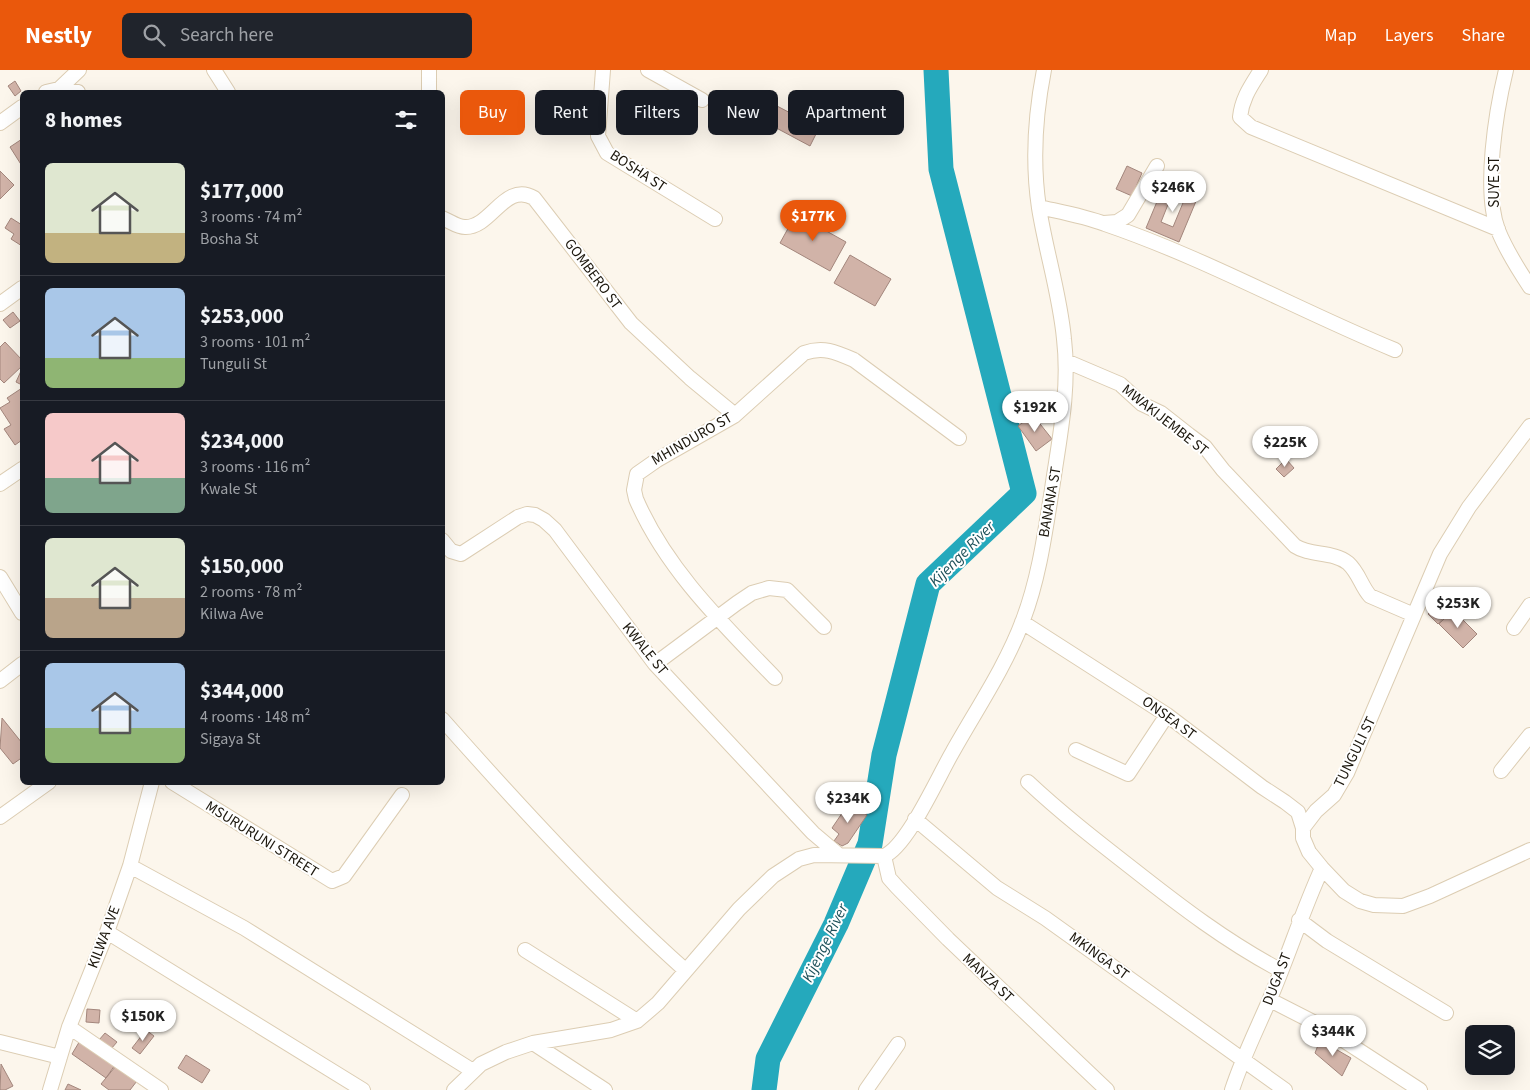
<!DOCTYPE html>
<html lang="en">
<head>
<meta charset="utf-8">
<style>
	:root { --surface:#171b24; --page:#20242c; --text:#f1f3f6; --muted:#9ea1a6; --line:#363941; --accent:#ea580c }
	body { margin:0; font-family:"Source Sans 3",sans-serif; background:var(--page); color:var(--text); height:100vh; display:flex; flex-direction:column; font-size:19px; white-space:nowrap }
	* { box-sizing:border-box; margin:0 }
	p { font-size:16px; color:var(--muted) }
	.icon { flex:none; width:28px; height:28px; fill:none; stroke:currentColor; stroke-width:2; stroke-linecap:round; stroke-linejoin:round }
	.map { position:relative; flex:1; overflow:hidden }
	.sheet { position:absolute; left:20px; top:20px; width:425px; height:695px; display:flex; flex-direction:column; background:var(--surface); border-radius:8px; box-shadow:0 5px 20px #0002 }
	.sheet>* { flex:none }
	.hud { position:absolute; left:460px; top:20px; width:475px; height:45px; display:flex; gap:10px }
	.fabs { position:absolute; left:1465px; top:955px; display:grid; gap:10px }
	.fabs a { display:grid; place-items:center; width:50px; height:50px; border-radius:8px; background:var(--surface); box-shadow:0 5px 20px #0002; font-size:25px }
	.price { position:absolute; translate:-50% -42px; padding:0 11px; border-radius:18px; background:#fff; color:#222; font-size:16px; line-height:32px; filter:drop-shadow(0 1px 2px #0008) }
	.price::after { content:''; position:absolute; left:50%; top:30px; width:15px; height:11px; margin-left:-8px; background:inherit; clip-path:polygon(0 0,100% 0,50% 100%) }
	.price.active { background:var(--accent); color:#fff }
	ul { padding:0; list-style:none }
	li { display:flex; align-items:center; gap:15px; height:125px; padding:0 25px }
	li+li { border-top:1px solid var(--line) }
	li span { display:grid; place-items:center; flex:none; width:140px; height:100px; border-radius:8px; color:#555 }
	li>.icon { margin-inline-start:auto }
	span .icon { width:60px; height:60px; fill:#fffc; stroke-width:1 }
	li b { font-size:21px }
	h2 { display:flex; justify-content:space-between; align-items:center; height:60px; padding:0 25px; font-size:21px }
	.chip { padding:0 18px; border-radius:8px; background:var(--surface); box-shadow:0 5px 20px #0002; font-size:18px; line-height:45px }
	.chip.active { background:var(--accent); color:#fff }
	header { display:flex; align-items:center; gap:30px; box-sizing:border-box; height:70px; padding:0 25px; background:var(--accent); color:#fff }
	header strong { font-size:24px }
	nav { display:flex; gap:28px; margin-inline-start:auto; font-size:18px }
	.search { width:350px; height:45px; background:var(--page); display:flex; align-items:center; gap:12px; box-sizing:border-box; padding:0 18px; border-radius:8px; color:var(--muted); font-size:19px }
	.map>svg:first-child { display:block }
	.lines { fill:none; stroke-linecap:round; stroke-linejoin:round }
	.river { stroke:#25a9bc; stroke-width:25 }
	.building { fill:#d1b3a8; stroke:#a3867c }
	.minor-casing { stroke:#dccdb3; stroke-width:16 }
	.minor { stroke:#fff; stroke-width:14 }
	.labels { text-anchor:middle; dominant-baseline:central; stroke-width:4; stroke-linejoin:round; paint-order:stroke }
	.street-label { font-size:15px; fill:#1b160c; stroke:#fff }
	.water-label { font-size:16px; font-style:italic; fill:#1e515a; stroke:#fff }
</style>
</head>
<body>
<header>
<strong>Nestly</strong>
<div class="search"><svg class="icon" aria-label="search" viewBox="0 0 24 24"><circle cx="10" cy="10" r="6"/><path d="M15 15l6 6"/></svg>Search here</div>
<nav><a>Map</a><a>Layers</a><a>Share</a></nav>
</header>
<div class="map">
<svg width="1530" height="1020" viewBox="0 0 1530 1020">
	<rect width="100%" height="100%" fill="#fcf6ec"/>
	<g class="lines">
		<!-- river -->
		<path class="river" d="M764 1020 768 989 836 854 870 774 884 685 928 514 1024 423 941 99 936 0"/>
	</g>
	<!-- building -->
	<path class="building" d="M15 11 21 21 15 26 8 16Z
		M777 36 819 58 810 76 767 53Z
		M22 69V96L10 77Z
		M1127 96 1142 103 1132 126 1116 119Z
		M0 101 14 115 0 129Z
		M1165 112 1170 114 1166 122 1162 121Z
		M1172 113 1199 124 1179 172 1146 158 1161 122 1171 127 1161 152 1173 157 1185 128 1169 121Z
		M796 144 846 172 830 201 780 173Z
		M11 148 22 155V176L11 169 14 164 5 158Z
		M850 185 891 209 875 236 834 213Z
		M13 242 20 251 10 258 3 250Z
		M5 272 22 290V296L4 313 0 309V277Z
		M21 301H22V315L16 312Z
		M22 318V370L15 375 4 359 11 355 0 338 10 332 7 328Z
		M1033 345 1052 369 1036 381 1018 356Z
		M1286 389 1294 398 1284 407 1276 399Z
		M1440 532 1450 541 1438 554 1428 544Z
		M1453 540 1477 564 1463 578 1439 554Z
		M2 648 22 673V691L20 689 13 694 0 678Z
		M838 719 849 727 842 736 839 734 842 730 840 728 833 737 828 733Z
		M849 733 867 745 848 773 842 776 834 771 839 764 832 758Z
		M87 939 100 940 99 953 86 952Z
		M119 943 133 951 128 960 114 952Z
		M146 960 154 966 140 984 132 978Z
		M105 963 117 972 111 979 99 970Z
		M81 969 117 992 106 1008 72 984Z
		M1320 970 1351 988 1342 1006 1315 983Z
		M186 985 210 1000 202 1013 178 998Z
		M120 991 140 1007 130 1020H109L101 1014Z
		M1 994 13 1016 5 1020H0Z
		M68 1014 81 1020H65Z"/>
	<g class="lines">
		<!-- minor casing -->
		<g class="minor-casing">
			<path id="minor" d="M214 0 228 22
				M603 0 598 66 607 83 715 149
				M648 0 702 30
				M1261 0C1251 16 1242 28 1240 47L1251 57 1498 159
				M1506 0C1496 41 1483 120 1498 160 1506 180 1518 199 1530 217
				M59 19 79 0
				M46 22 59 19 78 22
				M429 22V0
				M0 53 22 37
				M1039 137C1061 142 1084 146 1105 154 1205 188 1298 240 1395 280
				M442 148C450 151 457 157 465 157 491 158 505 111 534 128L631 253 690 308 735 345
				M1104 153 1117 152 1128 145 1157 96
				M0 234 22 218
				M1066 291 1120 314 1142 334 1161 343 1189 365 1205 377 1223 400 1295 476C1310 486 1333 481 1348 493 1359 503 1361 516 1370 526L1414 545
				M1530 356 1469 437 1440 484 1347 703 1334 725 1316 741 1303 758V768L1309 782 1322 798 1344 821 1360 831 1374 835 1403 836 1430 826 1530 780
				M0 414 22 399
				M442 470 451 481 461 484 518 447 527 444 535 445 544 450 555 460 655 594 813 763 839 785
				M0 507 22 543
				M1022 552 1167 645 1262 717 1285 732 1298 742 1303 758
				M1514 558 1530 535
				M655 594 737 533 752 523 769 518 787 520 824 557
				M775 608C723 554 666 499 636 429L634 420 637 404 657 390 734 346 804 283C823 276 836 282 854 290L959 368
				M0 611 22 594
				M442 649C520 737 598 822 685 900
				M1076 680 1128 704 1167 645
				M1501 701 1530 665
				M172 712 332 811 344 806 402 725
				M1028 712C1061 743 1097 771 1133 799 1180 836 1227 872 1280 900
				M0 747 49 712
				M915 749 997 818 1045 848 1285 1020
				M884 786 889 808 897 817 948 869 1107 1020
				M130 796 244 858 473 1001
				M1299 850 1327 871 1446 943
				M107 862 363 1020
				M525 880 637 951
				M1270 930 1323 957 1420 1020
				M69 957 161 1020
				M0 972 60 987
				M533 973 605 1020
				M50 1020 69 957 107 862 130 796 152 712
				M454 1020 481 994 506 982 533 973 611 960 637 951 658 933 739 839 773 806 799 789 814 785 884 786C907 777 938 707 952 683 976 640 1006 596 1023 550 1039 508 1045 463 1052 419 1059 370 1070 320 1064 269 1060 225 1046 182 1039 138 1032 91 1035 46 1044 0
				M866 1020 898 974
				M1232 1020C1242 989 1256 961 1269 931 1288 887 1302 842 1322 798"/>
		</g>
		<!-- minor -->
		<use href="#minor" class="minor"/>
	</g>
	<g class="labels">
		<!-- street labels -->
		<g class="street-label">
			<text transform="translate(638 101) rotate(33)">BOSHA ST</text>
			<text transform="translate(1494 112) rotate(-90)">SUYE ST</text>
			<text transform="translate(593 204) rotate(53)">GOMBERO ST</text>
			<text transform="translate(1165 350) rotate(38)">MWAKIJEMBE ST</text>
			<text transform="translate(692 369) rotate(-30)">MHINDURO ST</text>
			<text transform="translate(1050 432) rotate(-80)">BANANA ST</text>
			<text transform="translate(645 579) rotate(51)">KWALE ST</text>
			<text transform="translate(1169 648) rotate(36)">ONSEA ST</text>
			<text transform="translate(1355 682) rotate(-64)">TUNGULI ST</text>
			<text transform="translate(262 769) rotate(32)">MSURURUNI STREET</text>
			<text transform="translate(104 867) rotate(-69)">KILWA AVE</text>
			<text transform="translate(1099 886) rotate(36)">MKINGA ST</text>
			<text transform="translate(988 908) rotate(43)">MANZA ST</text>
			<text transform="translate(1277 909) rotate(-69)">DUGA ST</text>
		</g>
		<!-- water labels -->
		<g class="water-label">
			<text transform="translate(962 484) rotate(-45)">Kijenge River</text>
			<text transform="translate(825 873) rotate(-64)">Kijenge River</text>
		</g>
	</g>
</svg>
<div class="fabs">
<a><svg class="icon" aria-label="layers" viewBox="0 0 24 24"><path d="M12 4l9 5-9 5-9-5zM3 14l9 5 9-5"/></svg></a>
</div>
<b class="price" style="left:1173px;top:143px">$246K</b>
<b class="price active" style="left:813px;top:172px">$177K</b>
<b class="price" style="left:1035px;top:363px">$192K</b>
<b class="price" style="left:1285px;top:398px">$225K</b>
<b class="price" style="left:1458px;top:559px">$253K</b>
<b class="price" style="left:848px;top:754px">$234K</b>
<b class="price" style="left:143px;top:972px">$150K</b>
<b class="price" style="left:1333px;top:987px">$344K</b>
<div class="hud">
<a class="chip active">Buy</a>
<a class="chip">Rent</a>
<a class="chip">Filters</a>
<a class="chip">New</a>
<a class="chip">Apartment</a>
</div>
<section class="sheet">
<h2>8 homes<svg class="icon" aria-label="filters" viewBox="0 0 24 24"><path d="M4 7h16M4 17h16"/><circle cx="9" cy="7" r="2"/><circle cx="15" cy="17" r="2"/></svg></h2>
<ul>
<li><span style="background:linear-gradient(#dfe7d0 70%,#c2b280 0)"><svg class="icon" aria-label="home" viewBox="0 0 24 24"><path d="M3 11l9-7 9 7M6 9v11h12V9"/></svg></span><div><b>$177,000</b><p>3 rooms · 74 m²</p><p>Bosha St</p></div></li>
<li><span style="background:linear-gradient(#a9c7e8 70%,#8fb573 0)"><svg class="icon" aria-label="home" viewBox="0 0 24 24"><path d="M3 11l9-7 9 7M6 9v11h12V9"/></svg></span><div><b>$253,000</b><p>3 rooms · 101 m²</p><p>Tunguli St</p></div></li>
<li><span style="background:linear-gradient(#f6c9c9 65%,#7fa58c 0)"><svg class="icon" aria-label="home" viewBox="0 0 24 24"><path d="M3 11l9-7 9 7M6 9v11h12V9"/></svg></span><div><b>$234,000</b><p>3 rooms · 116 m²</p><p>Kwale St</p></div></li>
<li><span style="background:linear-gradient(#dfe7d0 60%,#b9a48a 0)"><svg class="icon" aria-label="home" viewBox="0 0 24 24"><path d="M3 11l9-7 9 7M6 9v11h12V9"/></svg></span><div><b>$150,000</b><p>2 rooms · 78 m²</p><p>Kilwa Ave</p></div></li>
<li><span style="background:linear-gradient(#a9c7e8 65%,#8fb573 0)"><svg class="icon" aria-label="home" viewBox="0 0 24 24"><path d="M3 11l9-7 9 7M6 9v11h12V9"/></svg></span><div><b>$344,000</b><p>4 rooms · 148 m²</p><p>Sigaya St</p></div></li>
</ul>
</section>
</div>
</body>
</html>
